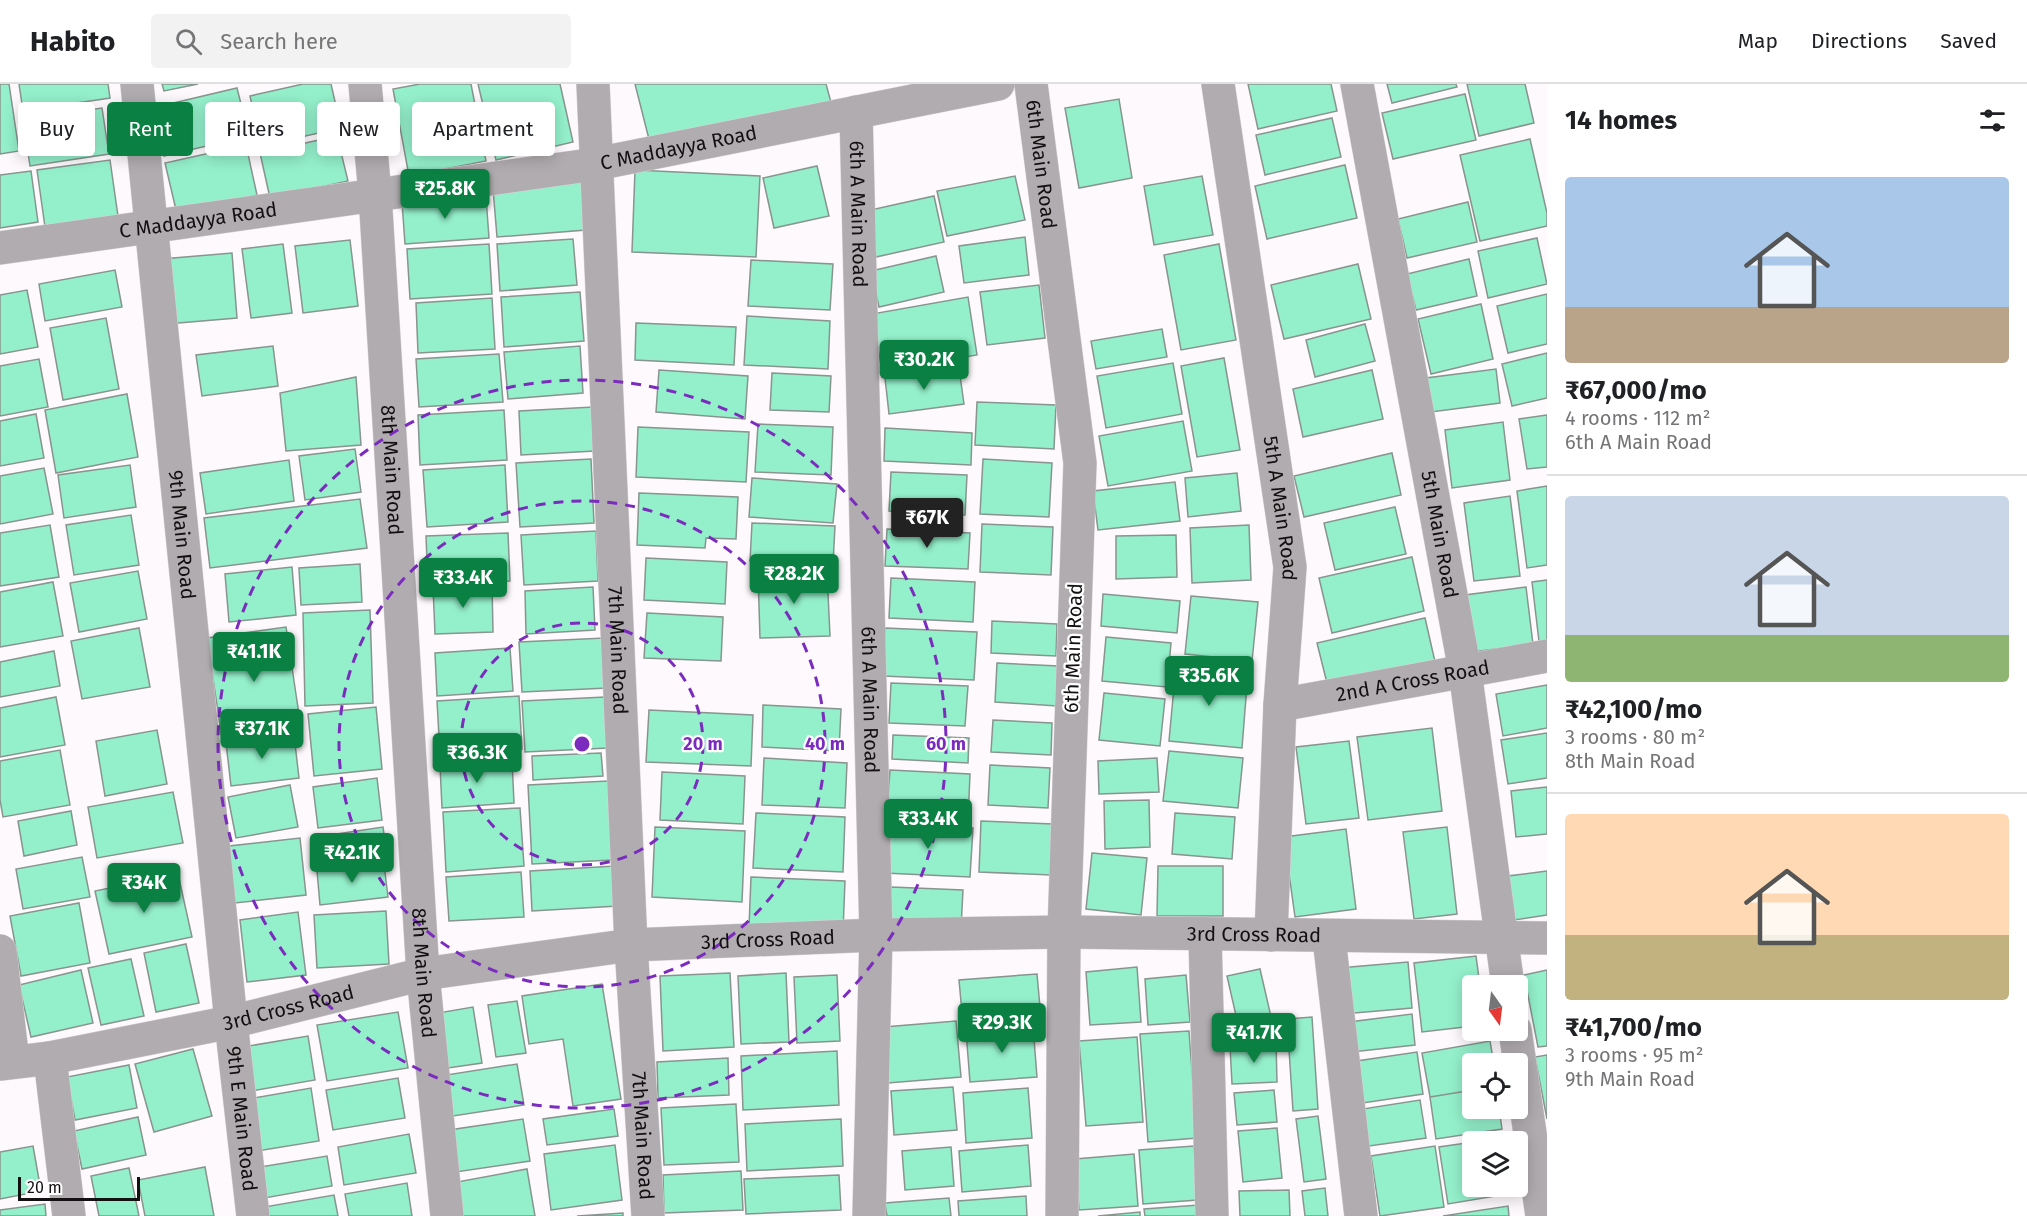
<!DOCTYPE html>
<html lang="en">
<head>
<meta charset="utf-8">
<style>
	:root { --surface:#fff; --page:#f2f2f2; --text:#202124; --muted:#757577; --line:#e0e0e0; --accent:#0b8043 }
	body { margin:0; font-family:"Fira Sans",sans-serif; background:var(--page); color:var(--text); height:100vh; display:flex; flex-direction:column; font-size:22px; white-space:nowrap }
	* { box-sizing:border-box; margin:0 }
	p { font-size:20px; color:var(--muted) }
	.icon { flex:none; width:33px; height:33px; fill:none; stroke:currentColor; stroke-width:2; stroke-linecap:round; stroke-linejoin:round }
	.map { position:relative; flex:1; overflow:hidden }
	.details { display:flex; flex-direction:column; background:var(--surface); width:480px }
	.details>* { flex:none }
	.top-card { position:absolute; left:18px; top:18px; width:570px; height:54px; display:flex; gap:12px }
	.needle { width:39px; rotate:166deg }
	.tools { position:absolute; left:1462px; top:891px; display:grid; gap:12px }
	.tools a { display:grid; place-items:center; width:66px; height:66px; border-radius:6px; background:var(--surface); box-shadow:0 3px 15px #0003; font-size:30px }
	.scale { position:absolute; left:18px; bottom:15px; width:122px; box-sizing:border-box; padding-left:6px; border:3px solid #131012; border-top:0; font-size:16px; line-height:21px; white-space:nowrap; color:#131012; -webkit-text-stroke:4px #fff; paint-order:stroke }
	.price { position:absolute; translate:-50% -51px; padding:0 14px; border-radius:6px; background:var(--accent); color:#fff; font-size:20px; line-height:39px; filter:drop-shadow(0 2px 3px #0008) }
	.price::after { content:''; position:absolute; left:50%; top:36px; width:18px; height:14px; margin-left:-9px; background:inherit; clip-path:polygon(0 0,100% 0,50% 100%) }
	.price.active { background:#222; color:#fff }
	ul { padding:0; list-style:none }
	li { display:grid; align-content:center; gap:12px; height:318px; padding:0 18px }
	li+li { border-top:2px solid var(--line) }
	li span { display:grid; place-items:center; height:186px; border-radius:6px; color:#555 }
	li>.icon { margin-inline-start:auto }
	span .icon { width:108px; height:108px; fill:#fffc; stroke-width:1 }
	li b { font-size:26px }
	h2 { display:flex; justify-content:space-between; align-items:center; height:72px; padding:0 18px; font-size:26px }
	.pill { padding:0 21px; border-radius:6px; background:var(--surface); box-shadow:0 3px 15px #0003; font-size:21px; line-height:54px }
	.pill.active { background:var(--accent); color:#fff }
	header { display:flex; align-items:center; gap:36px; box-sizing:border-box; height:84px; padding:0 30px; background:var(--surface); border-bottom:2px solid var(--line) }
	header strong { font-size:28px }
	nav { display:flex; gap:33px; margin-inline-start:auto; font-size:21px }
	.search { width:420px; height:54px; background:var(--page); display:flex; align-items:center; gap:15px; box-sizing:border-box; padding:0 21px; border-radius:6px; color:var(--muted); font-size:22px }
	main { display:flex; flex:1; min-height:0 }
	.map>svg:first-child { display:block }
	.building { fill:#94f0cb; stroke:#88948e; stroke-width:1.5 }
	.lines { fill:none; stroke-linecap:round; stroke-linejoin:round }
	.minor-casing { stroke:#d8d4d7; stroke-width:34 }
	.minor { stroke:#b1acaf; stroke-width:33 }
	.ring { fill:none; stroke:#7b2cbf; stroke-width:3; stroke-dasharray:10 8 }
	.labels { text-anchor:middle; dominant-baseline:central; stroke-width:4.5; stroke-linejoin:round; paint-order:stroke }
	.street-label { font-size:20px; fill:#131012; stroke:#fff }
	.centre { fill:#7b2cbf; stroke:#fff; stroke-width:3 }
	.ring-label { font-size:18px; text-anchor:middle; font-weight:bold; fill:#7b2cbf; stroke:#fff; stroke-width:4.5; stroke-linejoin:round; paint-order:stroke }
</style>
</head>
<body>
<header>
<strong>Habito</strong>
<div class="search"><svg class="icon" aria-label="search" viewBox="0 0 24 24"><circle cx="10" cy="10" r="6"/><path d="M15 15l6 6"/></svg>Search here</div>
<nav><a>Map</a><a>Directions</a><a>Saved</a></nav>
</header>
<main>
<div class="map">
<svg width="1547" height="1132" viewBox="0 0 1547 1132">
	<rect width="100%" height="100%" fill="#fef9fc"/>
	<!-- building -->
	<path class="building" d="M0 0H9L19 67 0 70Z
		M19 0H108L110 14 23 27Z
		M162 0H198L164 7Z
		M303 0H331L341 44 261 62 250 12Z
		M420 0H471L486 77 409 92 393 5Z
		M478 0H560L573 58 496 76Z
		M635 0H826L832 22 652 67Z
		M1248 0H1331L1337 27 1258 45Z
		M1387 0H1456L1457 3 1392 19Z
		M1467 0H1525L1534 39 1479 52Z
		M237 4 249 52 164 72 152 24Z
		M1465 10 1476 56 1393 75 1382 29Z
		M1119 15 1132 94 1079 104 1065 24Z
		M102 24 109 70 30 82 23 35Z
		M1332 34 1341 73 1265 91 1256 51Z
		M337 52 348 97 270 114 260 69Z
		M1530 55 1547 129V142L1480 157 1460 71Z
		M246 61 257 111 177 130 165 79Z
		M110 76 118 132 45 143 37 86Z
		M1345 81 1357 134 1267 155 1255 102Z
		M817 82 829 132 774 144 763 94Z
		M635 86 760 92 756 173 632 168Z
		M31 87 38 138 0 144V91Z
		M1015 92 1025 136 947 152 937 107Z
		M1202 92 1213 151 1154 161 1144 102Z
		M583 98 586 146 497 153 493 105Z
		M934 112 944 158 876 173 866 127Z
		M486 113 489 154 405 160 402 118Z
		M1468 118 1477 158 1407 174 1398 135Z
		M1025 153 1029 191 964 199 959 162Z
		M1537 154 1547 200 1488 214 1478 167Z
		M573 155 577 201 500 207 497 160Z
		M350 156 358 222 303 229 295 162Z
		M283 160 292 229 251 234 242 165Z
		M489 160 492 210 410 215 407 165Z
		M1219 160 1236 256 1181 266 1164 171Z
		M232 169 237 234 167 240 162 175Z
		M936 172 944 208 879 223 871 187Z
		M1469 175 1477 212 1416 226 1407 190Z
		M751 176 833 180 830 226 748 222Z
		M1358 180 1371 235 1284 255 1271 201Z
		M115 186 122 223 45 237 39 200Z
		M1039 201 1045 254 987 261 980 208Z
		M27 206 38 263 0 270V211Z
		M580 208 584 257 504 263 501 213Z
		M1547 210V260L1508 269 1497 222Z
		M968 213 977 271 882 287 872 230Z
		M492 214 495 265 418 269 416 219Z
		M1481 220 1493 275 1431 290 1418 235Z
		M747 232 830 237 828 285 744 281Z
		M106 234 119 305 63 316 50 244Z
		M636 239 736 243 734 281 635 276Z
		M1365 240 1375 277 1315 293 1306 256Z
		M1162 245 1167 273 1096 285 1091 257Z
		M273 262 278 302 202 312 196 271Z
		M580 262 583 309 508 315 504 268Z
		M1547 269V314L1512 322 1502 280Z
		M499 270 503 318 419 323 416 275Z
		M1224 274 1240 366 1197 373 1181 282Z
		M39 275 48 323 0 332V282Z
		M1173 279 1182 330 1106 344 1097 292Z
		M959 284 964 320 889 330 885 294Z
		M1496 285 1500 319 1431 328 1426 294Z
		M659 286 748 292 745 335 656 328Z
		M1372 286 1383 335 1303 353 1293 305Z
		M772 289 831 292 829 328 770 326Z
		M356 293 361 361 286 367 280 309Z
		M127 310 138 373 56 389 45 326Z
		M977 318 1056 321 1054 365 975 361Z
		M593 323 595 367 521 371 519 327Z
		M504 326 507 376 420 381 418 331Z
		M36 330 44 374 0 382V337Z
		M1547 331V383L1527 385 1519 335Z
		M1183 337 1192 387 1108 402 1099 352Z
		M1503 338 1510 396 1452 404 1445 346Z
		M758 340 833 343 831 391 755 388Z
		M638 343 749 348 746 398 636 393Z
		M885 344 972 349 971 381 884 377Z
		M355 365 361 408 305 416 299 372Z
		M1392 369 1401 411 1304 433 1294 392Z
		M591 375 594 439 520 443 516 379Z
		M983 375 1052 379 1049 433 980 430Z
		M289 376 294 417 206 430 200 389Z
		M130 381 136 423 64 434 58 391Z
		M505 381 508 438 427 443 423 386Z
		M44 384 53 430 0 440V392Z
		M891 388 967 391 965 431 889 427Z
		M1237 389 1241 427 1188 433 1185 394Z
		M752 394 837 400 833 439 749 433Z
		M1175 398 1180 437 1098 446 1093 407Z
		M1547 402V481L1527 484 1517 407Z
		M639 409 738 413 736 455 706 454 705 464 637 461Z
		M1510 412 1520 492 1474 497 1464 419Z
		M360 415 367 464 210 484 204 434Z
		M1395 423 1406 470 1335 486 1324 439Z
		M131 431 139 481 74 491 66 441Z
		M752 439 835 442 833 480 750 477Z
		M982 440 1053 443 1051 491 980 488Z
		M50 441 59 493 0 502V449Z
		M1249 441 1251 496 1192 499 1190 444Z
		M887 445 970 449 968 485 885 482Z
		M596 447 598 497 524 501 521 451Z
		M508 449 510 497 428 500 426 452Z
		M1176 451 1177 493 1116 495V452Z
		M1412 473 1424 527 1332 549 1319 494Z
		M646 474 727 478 725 520 644 516Z
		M360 480 362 518 301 521 299 484Z
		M292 483 296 531 229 538 225 490Z
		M138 487 147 535 79 548 70 499Z
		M827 488 830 552 760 554 758 490Z
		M891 494 975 498 973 538 889 534Z
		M1547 496V565L1540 566 1532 498Z
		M53 498 63 552 0 563V508Z
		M492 500 493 548 435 550 433 503Z
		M593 503 595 546 526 550 525 507Z
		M1526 503 1533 560 1472 568 1465 511Z
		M1103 510 1180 517 1177 549 1101 542Z
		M1191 512 1258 518 1252 577 1185 570Z
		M370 526 373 619 305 622 303 529Z
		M647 529 723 533 721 577 644 574Z
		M1425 534 1436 582 1329 607 1317 559Z
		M992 537 1057 540 1056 572 991 569Z
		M286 543 301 644 222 655 207 554Z
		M139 544 150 603 82 615 71 557Z
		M885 544 977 548 974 596 883 592Z
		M1106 553 1171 559 1167 603 1102 597Z
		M605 554 608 604 522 608 519 558Z
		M510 564 513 607 437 612 435 569Z
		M54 567 60 602 0 613V578Z
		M997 579 1058 582 1057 622 995 618Z
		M1176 581 1248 588 1242 664 1169 657Z
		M891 599 968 602 965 642 889 639Z
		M1547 601V644L1503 652 1496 610Z
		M1104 609 1165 615 1160 662 1099 656Z
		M519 612 522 665 440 670 437 617Z
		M56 613 65 661 0 673V624Z
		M605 613 608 664 525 668 522 617Z
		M763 621 841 625 839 667 762 663Z
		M376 623 382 685 314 692 308 630Z
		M649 626 753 631 751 682 646 678Z
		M993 636 1052 639 1051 671 991 668Z
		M1432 644 1442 727 1368 736 1357 653Z
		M157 646 167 700 105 712 96 657Z
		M1547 649V694L1508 700 1501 656Z
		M294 651 299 694 231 702 226 659Z
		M893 651 969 654 968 679 892 675Z
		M1349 657 1359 734 1306 740 1296 663Z
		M60 666 70 721 3 733 0 716V677Z
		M1169 667 1243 674 1238 724 1163 717Z
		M601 669 603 692 533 696 532 672Z
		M764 674 847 679 845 724 762 721Z
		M1157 674 1159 708 1099 710 1098 677Z
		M512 676 514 719 442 724 440 681Z
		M990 681 1050 684 1048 724 988 721Z
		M890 686 970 690 968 736 887 732Z
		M662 688 745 692 743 740 660 736Z
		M377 694 382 736 318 744 313 703Z
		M608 697 612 776 532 780 528 701Z
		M290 701 298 743 236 754 228 713Z
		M1547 703V750L1516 753 1511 707Z
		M173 708 183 759 97 774 88 723Z
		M1149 716 1150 763 1105 765 1104 717Z
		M520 724 524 782 446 788 443 728Z
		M71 727 77 761 24 772 18 737Z
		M756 729 845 733 843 788 753 784Z
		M1175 729 1235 733 1232 775 1172 770Z
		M981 737 1053 740 1051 791 979 788Z
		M886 740 973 744 970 793 884 789Z
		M383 743 387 771 321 781 317 753Z
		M655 743 745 747 742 818 652 813Z
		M1447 743 1457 830 1414 835 1403 748Z
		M1346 745 1356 825 1295 833 1284 753Z
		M300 754 306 811 235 819 229 762Z
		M1092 769 1147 774 1141 831 1086 825Z
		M82 773 90 813 23 825 16 785Z
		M384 780 388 813 320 821 317 787Z
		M615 782 618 822 532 827 530 787Z
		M1158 782H1223V832H1157Z
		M1547 787V831L1514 836 1508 792Z
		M521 788 524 833 449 837 446 793Z
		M178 790 192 853 109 870 95 807Z
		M751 793 845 797 843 847 749 843Z
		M891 803 963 806 961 844 889 841Z
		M79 819 90 879 21 892 10 832Z
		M386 827 389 880 317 884 314 831Z
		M298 828 306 891 247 898 240 836Z
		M186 860 199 919 156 928 144 869Z
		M1476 872 1480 902H1473V942L1422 948 1414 879Z
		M131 875 144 932 101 941 88 884Z
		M1408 878 1412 924 1343 930 1339 884Z
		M1137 883 1141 938 1090 941 1086 888Z
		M1260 885 1275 950 1242 958 1227 892Z
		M81 886 93 939 31 953 19 901Z
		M1547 886V962L1538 963 1524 891Z
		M730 889 734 963 663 967 660 892Z
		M786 889 789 958 741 960 738 892Z
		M1037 890 1041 934 963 940 959 896Z
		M837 891 840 957 797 959 794 893Z
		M1186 891 1190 938 1148 941 1145 895Z
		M602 900 621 1015 573 1022 563 955 529 960 522 912Z
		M517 917 526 969 496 973 488 921Z
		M473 923 482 979 441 985 432 930Z
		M398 928 408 984 327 997 317 941Z
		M1412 930 1415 961 1352 968 1349 938Z
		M1312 933 1318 1025 1293 1027 1287 935Z
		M956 937 961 993 888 999 884 943Z
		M1033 942 1037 993 970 998 966 947Z
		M1189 947 1197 1054 1148 1058 1140 950Z
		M308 952 315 996 245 1008 237 964Z
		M1137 953 1143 1038 1086 1042 1079 957Z
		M1490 957 1494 980H1473V1006L1430 1013 1422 969Z
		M1276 959 1277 998 1232 1000 1230 962Z
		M193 965 212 1032 154 1048 135 980Z
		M837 967 839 1021 743 1026 741 972Z
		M1417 968 1423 1010 1356 1020 1350 978Z
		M1547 971V1035L1535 973Z
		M728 974 729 1011 658 1014 657 978Z
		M517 980 524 1021 453 1032 446 991Z
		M129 981 137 1024 75 1036 67 993Z
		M398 994 405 1034 333 1046 326 1006Z
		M953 1003 957 1046 894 1051 891 1007Z
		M311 1004 319 1057 251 1068 243 1016Z
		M1028 1004 1032 1054 966 1059 963 1009Z
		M1274 1006 1277 1038 1237 1041 1234 1009Z
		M1473 1006V1024H1499L1502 1045 1436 1055 1430 1013Z
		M1420 1016 1426 1054 1362 1063 1356 1026Z
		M736 1020 739 1078 664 1081 661 1024Z
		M614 1025 618 1052 547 1061 543 1035Z
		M1318 1032 1326 1095 1304 1098 1296 1035Z
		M138 1033 146 1071 82 1085 74 1047Z
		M523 1035 530 1077 456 1088 449 1046Z
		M841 1035 843 1082 747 1087 745 1040Z
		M1277 1044 1282 1094 1243 1098 1238 1047Z
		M409 1050 416 1089 344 1101 338 1063Z
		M1506 1053V1058H1477Z
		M1473 1058V1102H1513L1514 1109 1448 1120 1439 1063Z
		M615 1061 622 1116 551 1126 544 1070Z
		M1028 1061 1031 1102 962 1108 959 1067Z
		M33 1062 41 1107 0 1115V1068Z
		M1194 1062 1198 1116 1143 1120 1139 1066Z
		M1435 1062 1444 1123 1380 1132 1371 1072Z
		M951 1063 954 1102 905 1106 902 1067Z
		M1134 1070 1138 1122 1079 1126 1075 1075Z
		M327 1072 332 1102 259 1115 254 1084Z
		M205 1083 214 1132H145L138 1096Z
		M129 1084 139 1132H99L91 1092Z
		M527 1085 535 1132H463L457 1098Z
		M741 1087 743 1126 664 1129 663 1091Z
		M839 1091 841 1126 746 1130 744 1095Z
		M407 1099 412 1132H349L345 1110Z
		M1325 1104 1328 1132H1305L1302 1107Z
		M1289 1106 1290 1132H1240L1239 1107Z
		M334 1111 338 1132H265L264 1123Z
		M1026 1112 1027 1132H959L958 1117Z
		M949 1114 951 1132H887L885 1119Z
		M45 1120 46 1132H0V1126Z
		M1199 1121 1200 1132H1145L1144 1125Z
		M1508 1122 1509 1132H1443Z
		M1140 1128V1132H1098Z
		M623 1129V1132H577Z"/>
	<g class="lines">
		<!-- minor casing -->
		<g class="minor-casing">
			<g id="minor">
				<path id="s1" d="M137 0 231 938 253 1132"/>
				<path id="s2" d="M365 0 375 110 423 890 447 1132"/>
				<path id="s3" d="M593 0 631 861 648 1132"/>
				<path id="s4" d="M1031 0 1080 379 1064 848 1062 1132"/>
				<path id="s5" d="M1218 0 1290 483 1280 621 1271 851"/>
				<path id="s6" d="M1357 0 1465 587 1508 902"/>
				<path id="s7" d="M856 28 876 851 869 1132"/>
				<path id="s8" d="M0 164 596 80 998 0"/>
				<path id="s9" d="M1280 621 1547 572"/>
				<path d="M1205 850 1212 1132"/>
				<path d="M1329 854 1361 1132"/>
				<path d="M0 867 13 978"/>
				<path d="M1515 946 1542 1132"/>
				<path d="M50 974 69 1132"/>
				<path id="s10" d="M0 980 50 974 231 938 423 890 631 861 876 851 1064 848 1547 854"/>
			</g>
		</g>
		<!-- minor -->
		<use href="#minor" class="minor"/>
	</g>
	<!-- distance rings -->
	<g class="ring">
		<circle cx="582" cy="660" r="121"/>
		<circle cx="582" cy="660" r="243"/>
		<circle cx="582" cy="660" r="364"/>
	</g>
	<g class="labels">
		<!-- street labels -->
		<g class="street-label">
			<text stroke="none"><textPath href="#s8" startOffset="686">C Maddayya Road</textPath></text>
			<text stroke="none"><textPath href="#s4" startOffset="81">6th Main Road</textPath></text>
			<text stroke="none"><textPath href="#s7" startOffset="102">6th A Main Road</textPath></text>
			<text stroke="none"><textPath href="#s8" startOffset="200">C Maddayya Road</textPath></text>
			<text stroke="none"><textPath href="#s2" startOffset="387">8th Main Road</textPath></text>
			<text stroke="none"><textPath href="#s5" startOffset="429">5th A Main Road</textPath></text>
			<text stroke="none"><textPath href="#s6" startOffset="458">5th Main Road</textPath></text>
			<text stroke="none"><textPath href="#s1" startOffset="453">9th Main Road</textPath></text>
			<text transform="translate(1073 564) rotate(-88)">6th Main Road</text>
			<text stroke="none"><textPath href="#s3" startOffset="567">7th Main Road</textPath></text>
			<text stroke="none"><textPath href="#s9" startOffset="135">2nd A Cross Road</textPath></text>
			<text stroke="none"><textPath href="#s7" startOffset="588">6th A Main Road</textPath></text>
			<text stroke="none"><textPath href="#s10" startOffset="1266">3rd Cross Road</textPath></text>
			<text stroke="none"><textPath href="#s10" startOffset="780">3rd Cross Road</textPath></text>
			<text stroke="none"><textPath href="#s2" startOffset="891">8th Main Road</textPath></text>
			<text stroke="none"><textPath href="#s10" startOffset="294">3rd Cross Road</textPath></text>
			<text stroke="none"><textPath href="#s1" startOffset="1040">9th E Main Road</textPath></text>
			<text stroke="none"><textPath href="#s3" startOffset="1053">7th Main Road</textPath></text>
		</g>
	</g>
	<circle cx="582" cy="660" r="9" class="centre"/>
	<g class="ring-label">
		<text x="703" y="666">20 m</text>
		<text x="825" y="666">40 m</text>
		<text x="946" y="666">60 m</text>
	</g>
</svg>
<div class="tools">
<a><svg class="needle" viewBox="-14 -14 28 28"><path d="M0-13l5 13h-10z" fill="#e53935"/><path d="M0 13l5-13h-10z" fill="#757577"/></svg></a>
<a><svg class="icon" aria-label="locate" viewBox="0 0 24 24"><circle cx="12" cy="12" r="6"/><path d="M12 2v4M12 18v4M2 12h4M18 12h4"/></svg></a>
<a><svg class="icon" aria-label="layers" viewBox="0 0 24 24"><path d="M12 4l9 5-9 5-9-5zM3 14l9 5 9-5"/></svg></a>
</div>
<div class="scale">20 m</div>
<b class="price" style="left:445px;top:136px">₹25.8K</b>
<b class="price" style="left:924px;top:307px">₹30.2K</b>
<b class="price active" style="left:927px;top:465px">₹67K</b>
<b class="price" style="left:794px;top:521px">₹28.2K</b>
<b class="price" style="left:463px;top:525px">₹33.4K</b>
<b class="price" style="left:254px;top:599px">₹41.1K</b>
<b class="price" style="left:1209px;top:623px">₹35.6K</b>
<b class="price" style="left:262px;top:676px">₹37.1K</b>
<b class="price" style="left:477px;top:700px">₹36.3K</b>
<b class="price" style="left:928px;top:766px">₹33.4K</b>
<b class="price" style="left:352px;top:800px">₹42.1K</b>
<b class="price" style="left:144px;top:830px">₹34K</b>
<b class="price" style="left:1002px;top:970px">₹29.3K</b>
<b class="price" style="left:1254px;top:980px">₹41.7K</b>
<div class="top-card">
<a class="pill">Buy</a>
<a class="pill active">Rent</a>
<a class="pill">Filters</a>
<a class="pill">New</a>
<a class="pill">Apartment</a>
</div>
</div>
<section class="details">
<h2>14 homes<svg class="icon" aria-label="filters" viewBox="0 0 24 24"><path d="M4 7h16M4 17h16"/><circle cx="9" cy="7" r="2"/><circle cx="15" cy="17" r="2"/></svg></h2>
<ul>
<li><span style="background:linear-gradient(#a9c7e8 70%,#b9a48a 0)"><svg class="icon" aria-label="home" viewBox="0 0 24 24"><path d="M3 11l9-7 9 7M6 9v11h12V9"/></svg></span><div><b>₹67,000/mo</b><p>4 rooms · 112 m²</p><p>6th A Main Road</p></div></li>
<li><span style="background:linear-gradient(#c9d6e8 75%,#8fb573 0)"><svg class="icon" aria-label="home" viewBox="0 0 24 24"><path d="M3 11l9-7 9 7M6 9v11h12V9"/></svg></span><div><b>₹42,100/mo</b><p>3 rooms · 80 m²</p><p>8th Main Road</p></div></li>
<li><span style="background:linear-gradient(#ffd9b3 65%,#c2b280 0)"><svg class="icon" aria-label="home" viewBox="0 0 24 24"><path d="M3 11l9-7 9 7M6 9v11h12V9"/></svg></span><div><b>₹41,700/mo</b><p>3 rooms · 95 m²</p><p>9th Main Road</p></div></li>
</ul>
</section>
</main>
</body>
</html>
